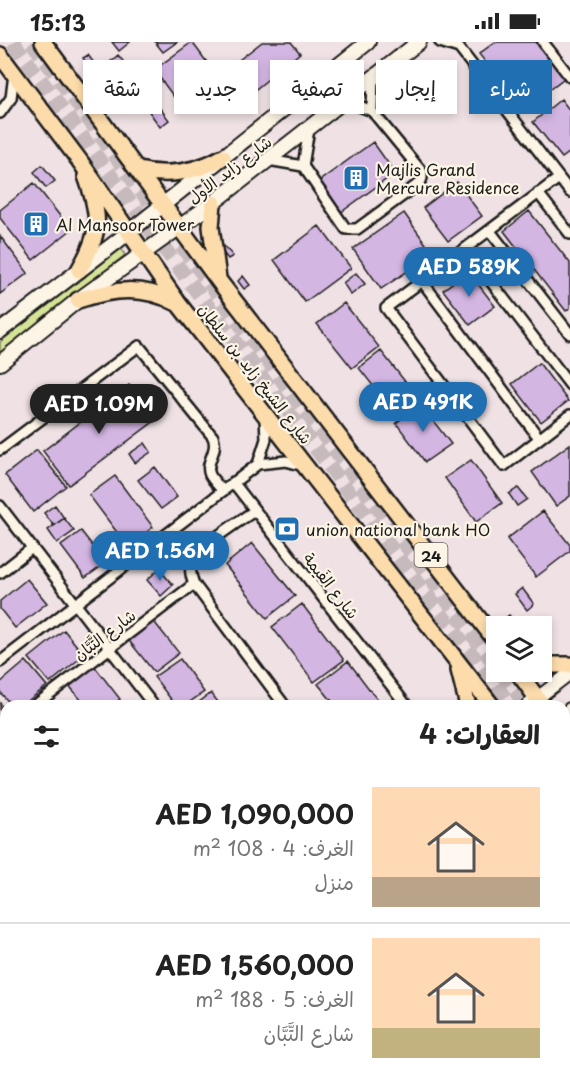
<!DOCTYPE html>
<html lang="ar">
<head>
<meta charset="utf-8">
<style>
	:root { --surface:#fff; --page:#f6f6f6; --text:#222; --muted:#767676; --line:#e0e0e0; --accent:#1f6fb2 }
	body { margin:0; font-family:"Playpen Sans","Playpen Sans Arabic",sans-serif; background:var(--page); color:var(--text); direction:rtl; height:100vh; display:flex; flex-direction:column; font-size:22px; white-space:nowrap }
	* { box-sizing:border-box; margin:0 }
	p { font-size:20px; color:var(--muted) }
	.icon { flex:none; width:33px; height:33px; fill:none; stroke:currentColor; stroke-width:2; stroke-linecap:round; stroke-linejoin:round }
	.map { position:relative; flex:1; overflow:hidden; direction:ltr }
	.details { position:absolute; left:0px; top:658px; width:570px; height:386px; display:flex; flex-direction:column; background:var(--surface); border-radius:18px 18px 0 0; box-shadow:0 3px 9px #0003; direction:rtl }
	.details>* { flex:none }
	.top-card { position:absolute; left:18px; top:18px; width:534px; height:54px; direction:rtl; display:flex; gap:12px }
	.buttons { position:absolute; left:486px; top:574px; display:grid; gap:12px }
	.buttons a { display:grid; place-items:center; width:66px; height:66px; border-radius:0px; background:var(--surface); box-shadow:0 3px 9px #0003; font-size:30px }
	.price { position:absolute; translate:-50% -51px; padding:0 14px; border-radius:21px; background:var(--accent); color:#fff; font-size:20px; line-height:39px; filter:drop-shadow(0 2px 3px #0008) }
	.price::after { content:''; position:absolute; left:50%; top:36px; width:18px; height:14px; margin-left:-9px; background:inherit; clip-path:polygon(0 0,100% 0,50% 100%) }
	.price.on { background:#222; color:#fff }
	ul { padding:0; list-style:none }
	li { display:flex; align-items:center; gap:18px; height:150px; padding:0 30px }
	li+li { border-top:2px solid var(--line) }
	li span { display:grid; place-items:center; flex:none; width:168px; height:120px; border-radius:0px; color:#555 }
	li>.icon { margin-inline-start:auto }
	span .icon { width:72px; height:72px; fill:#fffc; stroke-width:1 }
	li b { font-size:26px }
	h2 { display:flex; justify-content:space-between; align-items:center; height:72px; padding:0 30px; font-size:26px }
	.pill { padding:0 21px; border-radius:0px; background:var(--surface); box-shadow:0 3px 9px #0003; font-size:21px; line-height:54px }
	.pill.on { background:var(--accent); color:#fff }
	.status { display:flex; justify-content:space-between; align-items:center; height:42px; padding:0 30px; background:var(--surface); direction:ltr }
	.status svg { height:16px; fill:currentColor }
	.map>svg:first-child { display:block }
	.green { fill:#d6e397; stroke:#79805a; stroke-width:1.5 }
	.building { fill:#d4b6e3; stroke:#1c1c1c; stroke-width:1.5 }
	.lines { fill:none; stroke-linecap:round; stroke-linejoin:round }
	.trunk-tunnel { stroke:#c6babc; stroke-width:15; stroke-dasharray:15 8; stroke-linecap:butt }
	.minor-casing { stroke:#1c1c1c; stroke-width:14 }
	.tertiary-casing { stroke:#1c1c1c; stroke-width:16 }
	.secondary-casing { stroke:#1c1c1c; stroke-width:18 }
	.primary-casing { stroke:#1c1c1c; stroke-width:20 }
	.minor { stroke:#fcf5e5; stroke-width:9 }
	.tertiary { stroke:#fcf5e5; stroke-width:12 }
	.secondary { stroke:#fcf5e5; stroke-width:14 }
	.primary { stroke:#fddcac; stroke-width:15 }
	.labels { text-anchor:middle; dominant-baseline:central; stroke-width:4.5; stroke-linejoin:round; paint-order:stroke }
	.shield { fill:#fcf5e5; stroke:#5f5d58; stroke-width:1.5 }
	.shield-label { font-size:15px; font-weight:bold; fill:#1c1c1c }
	.street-label { font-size:16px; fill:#1c1c1c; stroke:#fcf5e5 }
	.poi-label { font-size:16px; fill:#1c1c1c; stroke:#fcf5e5; text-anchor:start }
</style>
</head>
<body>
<div class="status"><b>15:13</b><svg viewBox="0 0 49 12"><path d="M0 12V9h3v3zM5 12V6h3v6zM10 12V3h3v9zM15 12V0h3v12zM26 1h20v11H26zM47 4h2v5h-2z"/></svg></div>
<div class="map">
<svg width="570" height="1043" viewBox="0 0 570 1043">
	<rect width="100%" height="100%" fill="#f0e2e4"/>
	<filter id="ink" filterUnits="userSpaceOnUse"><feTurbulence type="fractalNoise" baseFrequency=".0167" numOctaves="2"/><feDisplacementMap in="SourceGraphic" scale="12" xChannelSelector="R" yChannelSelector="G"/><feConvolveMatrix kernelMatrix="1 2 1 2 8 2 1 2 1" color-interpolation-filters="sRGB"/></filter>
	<g filter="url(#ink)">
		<!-- green -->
		<path class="green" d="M121 207 125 213 0 311V300Z"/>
		<!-- building -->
		<path class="building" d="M112 0H130L119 9Z
			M155 0H177L163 10Z
			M192 0 220 38 182 66 154 28Z
			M262 0H291L300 11 256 47 235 21Z
			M495 0H536L564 36 523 68 479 12Z
			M88 13 94 21 89 25 83 16Z
			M118 13 131 29 122 35 110 20Z
			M561 57 570 69V110L562 116 533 80Z
			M156 61 169 78 160 85 148 68Z
			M373 100 395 131 340 171 318 140Z
			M42 123 55 139 46 146 34 130Z
			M457 140 482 174 448 199 423 166Z
			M34 141 71 188 33 218 0 176V168Z
			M529 169 570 221V266L566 269 504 189Z
			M404 171 433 212 381 247 353 207Z
			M319 184 351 226 305 260 274 218Z
			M0 194 28 231 0 252Z
			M224 204 233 214 228 217 220 207Z
			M468 229 495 264 470 283 443 248Z
			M356 231 365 242 351 253 343 241Z
			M243 234 250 243 244 247 238 239Z
			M344 261 379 305 352 326 317 282Z
			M381 309 418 356 396 373 359 326Z
			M539 321 568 359 541 380 512 342Z
			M129 343 156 378 69 443 43 409Z
			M421 363 451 402 425 420 396 381 406 373 403 369 408 365 412 370Z
			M145 401 151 410 135 421 129 412Z
			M570 402V454L556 464 532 430Z
			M37 408 66 444 33 470 5 433Z
			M471 418 502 461 476 480 445 436Z
			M155 425 177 455 161 467 138 438Z
			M115 434 153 485 128 505 89 453Z
			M518 446 527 457 517 464 509 452Z
			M55 463 64 476 54 484 44 471Z
			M543 469 570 503V509L536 535 507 497Z
			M64 476 74 489 57 501 48 488Z
			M81 489 106 521 85 536 61 504Z
			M252 501 295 554 267 576 225 523Z
			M159 527 173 543 161 554 147 538Z
			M27 537 47 561 15 586 0 567V559Z
			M522 546 534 562 527 568 515 552Z
			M302 562 344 618 314 640 272 585Z
			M509 573 518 585H511L504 577Z
			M151 576 179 611 154 630 126 595Z
			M64 588 84 613 50 641 29 616Z
			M180 617 204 650 184 664H176L154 635Z
			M26 619 47 644 21 664H12L0 650V641Z
			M348 619 379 660 374 664H336L318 642Z
			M92 621 120 657 111 664H86L67 641Z
			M211 651 221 664H194Z
			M0 661 6 669V675L0 679Z
			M6 690V744L5 745 0 738V695Z
			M0 790 6 798V802L0 807Z
			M6 808V851L0 844V812Z
			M0 900 5 936 0 937Z
			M6 967V1010L0 1014V972Z
			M252 1038H277L270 1043H256Z
			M381 1038H411L405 1043H378L377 1041Z"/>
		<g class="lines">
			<!-- trunk-tunnel -->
			<path class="trunk-tunnel" d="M13 0 151 189 511 664
				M32 0 163 179 496 624
				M501 630 527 664
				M564 713 570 720
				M564 733 570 741"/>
			<!-- minor casing -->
			<g class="minor-casing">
				<path id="minor" d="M440 0 459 6 570 150
					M543 0 570 35
					M372 69 373 36
					M0 71 11 56 14 32
					M309 87 303 124 346 187H357L420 141 422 136V130L372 69 344 58
					M268 118 303 124
					M559 136 386 266 504 424 570 373
					M538 151 570 192
					M490 189 570 292
					M466 207 570 343
					M422 239 539 396
					M0 408 139 304 213 395C219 410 204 420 210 433 213 439 219 444 223 449
					M258 422 266 397 265 375
					M233 440 407 664
					M0 464 154 664
					M254 469C240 479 198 505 192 519 189 527 191 535 194 542L285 664
					M0 531 32 506
					M0 620 258 422 286 419 304 424
					M34 664 194 542
					M0 691 6 686
					M0 759 6 767
					M0 860 6 868
					M564 940 570 935
					M0 958 6 953
					M150 1038 153 1043
					M426 1043 433 1038"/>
			</g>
			<!-- tertiary casing -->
			<g class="tertiary-casing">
				<path id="tertiary" d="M527 664 570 631
					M564 672 570 667
					M177 1038V1042
					M39 1043 45 1038
					M96 1043 110 1041 133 1043"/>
			</g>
			<!-- secondary casing -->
			<g class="secondary-casing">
				<path id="secondary" d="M0 289 115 201 368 0
					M0 321 78 258 213 161 419 0"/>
			</g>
			<!-- primary casing -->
			<g class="primary-casing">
				<path id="primary" d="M43 0 219 239 496 599
					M0 13 79 118 178 261 492 664
					M138 128C168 135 195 131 223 115
					M213 161 211 185 218 236
					M79 228C101 191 101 175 86 134
					M78 258C113 247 143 243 177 261
					M542 623H570
					M459 628 468 664
					M518 630 543 664
					M564 692 570 699
					M564 756 570 764"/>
			</g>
			<!-- minor -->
			<use href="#minor" class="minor"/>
			<!-- tertiary -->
			<use href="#tertiary" class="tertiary"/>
			<!-- secondary -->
			<use href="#secondary" class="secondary"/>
			<!-- primary -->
			<use href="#primary" class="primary"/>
		</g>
	</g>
	<!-- icons -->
	<defs>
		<g id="building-square" transform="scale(1.35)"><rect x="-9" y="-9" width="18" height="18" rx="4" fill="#1f6fb2" stroke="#fcf5e5"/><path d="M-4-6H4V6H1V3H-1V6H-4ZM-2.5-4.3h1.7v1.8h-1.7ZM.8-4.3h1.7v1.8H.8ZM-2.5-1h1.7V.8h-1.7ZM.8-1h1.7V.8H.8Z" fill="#fff"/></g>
		<g id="bank-square" transform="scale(1.35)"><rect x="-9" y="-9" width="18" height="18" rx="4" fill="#1f6fb2" stroke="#fcf5e5"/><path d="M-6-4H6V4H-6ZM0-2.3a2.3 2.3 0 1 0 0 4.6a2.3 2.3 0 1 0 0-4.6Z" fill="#fff"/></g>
	</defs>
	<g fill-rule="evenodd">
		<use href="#building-square" x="356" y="136"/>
		<use href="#building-square" x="36" y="182"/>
		<use href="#bank-square" x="287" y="487"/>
	</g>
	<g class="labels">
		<!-- shield labels -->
		<rect class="shield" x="414.5" y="501" width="33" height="24" rx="4.5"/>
		<g class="shield-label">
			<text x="431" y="513">24</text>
		</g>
		<!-- street labels -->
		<g class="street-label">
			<text transform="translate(229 127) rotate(-37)">شارع زايد الأول</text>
			<text transform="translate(256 331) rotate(52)">شارع الشيخ زايد بن سلطان</text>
			<text transform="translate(332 543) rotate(52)">شارع الفَيمة</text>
			<text transform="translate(104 592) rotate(-37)">شارع التَّبَّان</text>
		</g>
		<!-- poi labels -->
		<g class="poi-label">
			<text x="376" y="127">Majlis Grand<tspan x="376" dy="18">Mercure Residence</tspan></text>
			<text x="56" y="182">Al Mansoor Tower</text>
			<text x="306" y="487">union national bank HO</text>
		</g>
	</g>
</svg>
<div class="buttons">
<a><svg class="icon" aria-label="layers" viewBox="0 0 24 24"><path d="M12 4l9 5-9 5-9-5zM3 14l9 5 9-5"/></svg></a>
</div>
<b class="price" style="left:469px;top:256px">AED 589K</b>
<b class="price" style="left:423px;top:391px">AED 491K</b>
<b class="price on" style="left:99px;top:393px">AED 1.09M</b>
<b class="price" style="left:160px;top:540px">AED 1.56M</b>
<div class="top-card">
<a class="pill on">شراء</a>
<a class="pill">إيجار</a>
<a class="pill">تصفية</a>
<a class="pill">جديد</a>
<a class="pill">شقة</a>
</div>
<section class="details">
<h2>العقارات: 4<svg class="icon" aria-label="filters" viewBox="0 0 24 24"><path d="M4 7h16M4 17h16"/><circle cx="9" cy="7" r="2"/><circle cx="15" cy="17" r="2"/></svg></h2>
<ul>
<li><span style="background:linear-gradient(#ffd9b3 75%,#b9a48a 0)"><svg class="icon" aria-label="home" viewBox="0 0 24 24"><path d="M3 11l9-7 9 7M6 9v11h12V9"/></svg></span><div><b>AED 1,090,000</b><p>الغرف: 4 · 108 m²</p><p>منزل</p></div></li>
<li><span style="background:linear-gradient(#ffd9b3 75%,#c2b280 0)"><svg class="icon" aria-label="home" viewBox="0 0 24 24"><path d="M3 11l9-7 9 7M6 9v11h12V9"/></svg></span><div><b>AED 1,560,000</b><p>الغرف: 5 · 188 m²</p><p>شارع التَّبَّان</p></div></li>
</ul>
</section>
</div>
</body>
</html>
